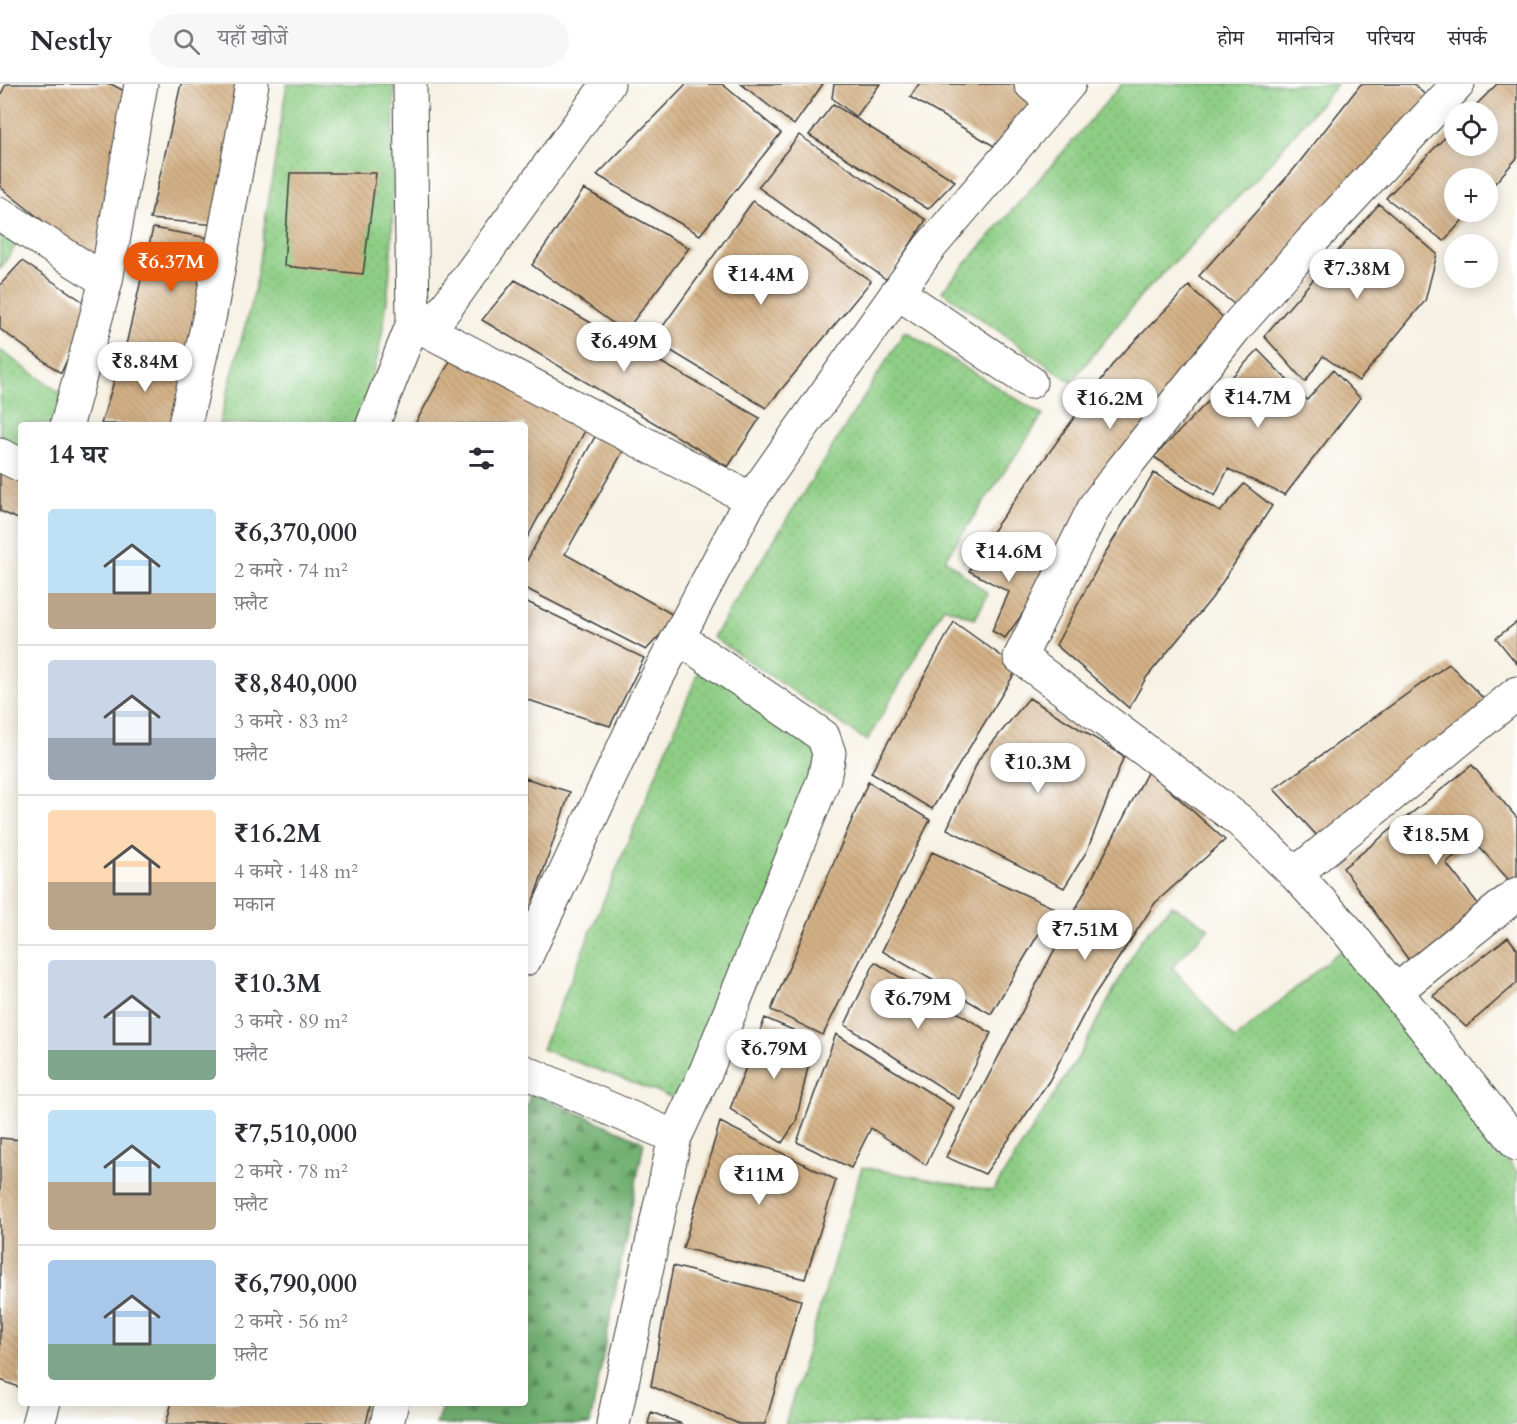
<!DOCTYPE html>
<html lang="hi">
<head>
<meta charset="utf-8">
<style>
	:root { --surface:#fff; --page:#f7f7f7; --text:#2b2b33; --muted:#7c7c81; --line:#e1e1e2; --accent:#ea580c }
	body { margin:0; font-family:Cardo,"Noto Serif Devanagari",serif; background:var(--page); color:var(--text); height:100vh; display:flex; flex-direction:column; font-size:22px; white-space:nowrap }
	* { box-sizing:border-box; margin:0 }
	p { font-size:20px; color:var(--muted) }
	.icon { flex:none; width:33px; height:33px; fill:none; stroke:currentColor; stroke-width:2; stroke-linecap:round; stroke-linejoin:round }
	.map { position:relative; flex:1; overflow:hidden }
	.panel { position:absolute; left:18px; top:338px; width:510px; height:984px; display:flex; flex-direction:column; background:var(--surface); border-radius:6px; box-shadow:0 3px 15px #0003 }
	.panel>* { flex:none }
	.controls { position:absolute; left:1444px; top:18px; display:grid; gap:12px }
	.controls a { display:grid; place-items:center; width:54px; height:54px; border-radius:50%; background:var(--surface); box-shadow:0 3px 15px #0003; font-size:30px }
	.price { position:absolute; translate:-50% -51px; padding:0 14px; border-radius:21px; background:#fff; color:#222; font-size:20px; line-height:39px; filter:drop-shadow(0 2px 3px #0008) }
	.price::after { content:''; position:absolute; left:50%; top:36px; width:18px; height:14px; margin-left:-9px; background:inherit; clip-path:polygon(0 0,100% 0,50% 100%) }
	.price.current { background:var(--accent); color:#fff }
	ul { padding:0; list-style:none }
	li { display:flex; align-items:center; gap:18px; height:150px; padding:0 30px }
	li+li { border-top:2px solid var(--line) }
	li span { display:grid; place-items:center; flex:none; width:168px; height:120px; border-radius:6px; color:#555 }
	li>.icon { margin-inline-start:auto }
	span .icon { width:72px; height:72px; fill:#fffc; stroke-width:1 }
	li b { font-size:26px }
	h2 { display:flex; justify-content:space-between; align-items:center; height:72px; padding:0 30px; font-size:26px }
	header { display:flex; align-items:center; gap:36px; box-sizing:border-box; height:84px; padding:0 30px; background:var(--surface); border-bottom:2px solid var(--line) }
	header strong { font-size:28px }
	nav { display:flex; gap:33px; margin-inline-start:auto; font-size:21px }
	.search { width:420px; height:54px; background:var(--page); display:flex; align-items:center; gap:15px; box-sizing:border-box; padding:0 21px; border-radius:33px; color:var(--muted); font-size:22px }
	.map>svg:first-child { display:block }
	.grass { fill:url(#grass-dots); stroke:#547450; stroke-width:1.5 }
	.forest { fill:url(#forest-firs); stroke:#476647; stroke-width:1.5 }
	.building { fill:url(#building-back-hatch) }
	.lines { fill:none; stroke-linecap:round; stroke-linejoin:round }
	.minor-casing { stroke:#3d3c3a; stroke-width:35 }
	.minor { stroke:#fff; stroke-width:33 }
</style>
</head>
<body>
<header>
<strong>Nestly</strong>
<div class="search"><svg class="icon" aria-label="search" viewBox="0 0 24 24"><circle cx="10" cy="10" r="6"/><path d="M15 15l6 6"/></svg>यहाँ खोजें</div>
<nav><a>होम</a><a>मानचित्र</a><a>परिचय</a><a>संपर्क</a></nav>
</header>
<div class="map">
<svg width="1517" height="1340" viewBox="0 0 1517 1340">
	<defs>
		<pattern id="grass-dots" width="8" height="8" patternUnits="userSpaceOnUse" patternTransform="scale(1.5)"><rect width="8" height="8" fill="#8dcd84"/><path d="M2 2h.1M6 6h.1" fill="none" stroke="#79af71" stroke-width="1.8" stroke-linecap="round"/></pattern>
		<pattern id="forest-firs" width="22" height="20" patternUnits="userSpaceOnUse" patternTransform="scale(1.5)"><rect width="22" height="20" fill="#72b072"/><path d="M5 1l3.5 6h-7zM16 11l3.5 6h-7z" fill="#5d8e5d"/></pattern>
		<pattern id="building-back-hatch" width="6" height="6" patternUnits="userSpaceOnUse" patternTransform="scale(1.5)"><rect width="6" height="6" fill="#d3b186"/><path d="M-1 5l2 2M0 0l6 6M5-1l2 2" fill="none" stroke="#b59873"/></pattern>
	</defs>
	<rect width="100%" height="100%" fill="#fff"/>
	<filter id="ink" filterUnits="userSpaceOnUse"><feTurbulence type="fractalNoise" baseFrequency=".0167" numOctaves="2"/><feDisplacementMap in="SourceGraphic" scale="12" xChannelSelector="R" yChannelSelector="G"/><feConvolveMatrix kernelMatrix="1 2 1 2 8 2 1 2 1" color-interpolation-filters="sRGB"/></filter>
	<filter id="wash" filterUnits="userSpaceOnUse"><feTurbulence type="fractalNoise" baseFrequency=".008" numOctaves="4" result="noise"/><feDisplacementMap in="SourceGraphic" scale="24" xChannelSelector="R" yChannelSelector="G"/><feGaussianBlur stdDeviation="1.35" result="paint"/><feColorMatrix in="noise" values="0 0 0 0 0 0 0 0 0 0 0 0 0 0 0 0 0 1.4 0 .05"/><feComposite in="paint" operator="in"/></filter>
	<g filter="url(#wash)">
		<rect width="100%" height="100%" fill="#f6f1e3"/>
		<!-- grass -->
		<path class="grass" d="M287 0H394C392 113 400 233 357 340H219L254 208Z
			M1122 0H1337L1254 97 1142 211 1071 298 942 207Z
			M0 145 19 157 0 185Z
			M905 247 1043 331 945 475 988 510 975 535 944 523 867 657 713 553Z
			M0 266 66 313 58 340H21V371L0 359Z
			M703 577 843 684 703 1025 542 965Z
			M1172 821 1209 844 1172 883 1235 955 1342 865 1517 1088V1340H785L862 1083 993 1107 1079 972 1141 855Z"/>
		<!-- forest -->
		<path class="forest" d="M531 1008 644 1058 590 1340H436L443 1319 525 1318V1030Z"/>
		<g id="blocks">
			<!-- building -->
			<path class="building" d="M6 0H111L128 9 101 183 0 103V12Z
				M181 0H242L217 141 150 135Z
				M686 0H722L781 49 700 151 597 91Z
				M741 0H823L794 41Z
				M834 0H880L856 33 832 14Z
				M919 0H1021L1039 12 994 62 910 13Z
				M1361 0H1414L1429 15 1244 228 1199 192 1294 85Z
				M1497 0H1517V74L1488 107V94H1455V128H1470L1444 157 1386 114 1455 43V62H1488V28H1469Z
				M833 20 955 97 928 125 809 51Z
				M799 51 926 136 887 196 758 103Z
				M290 89H376L363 190 284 182Z
				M584 105 689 164 625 248 532 181Z
				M753 117 871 197 766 324 653 256Z
				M1379 120 1437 170 1425 217 1359 297 1323 272 1305 298 1264 252Z
				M153 144 214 155 192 272 126 261Z
				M22 177 91 223 61 289 0 245V201Z
				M515 196 760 334 728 383 482 236Z
				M1189 202 1228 238 1060 479 989 452 1115 277Z
				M1258 266 1307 316 1333 286 1360 314 1285 411 1228 385 1215 412 1154 373Z
				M454 270 587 343 525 458V340H415Z
				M122 271 187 282 175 340H101Z
				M597 349 626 362 565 470 677 533 646 566 525 504V480Z
				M0 375 21 387V426L18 435 0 427Z
				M1154 389 1220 428 1244 400 1272 422 1212 514 1146 594 1129 624 1056 561 1107 466Z
				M985 458 1051 490 1005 554 992 547 1009 508 969 487Z
				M525 517 644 574 610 642 525 615Z
				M954 538 1018 584 932 725 871 689Z
				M1517 538V580L1496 554Z
				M1449 580 1491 622 1320 755 1274 705Z
				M1029 614 1124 672 1087 767 1064 804 947 745 979 675Z
				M1472 681 1517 734V805L1473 756 1446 779 1487 831 1415 885 1343 784Z
				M1148 687 1225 756 1155 819 1093 913 1049 997 985 1090 946 1073Z
				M525 694 570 708 525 841Z
				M868 698 930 736 823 951 771 926Z
				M932 768 1054 824 991 930 882 867Z
				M1508 853 1517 865V899L1466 943 1433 912Z
				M875 878 991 949 959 1015 845 941Z
				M765 934 814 955 796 1038 782 1059 730 1025Z
				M836 950 954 1024 926 1081 871 1044 851 1084 797 1058Z
				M720 1038 836 1096 805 1195 683 1164Z
				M0 1054 21 1056V1304L0 1296Z
				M673 1182 801 1216 765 1340H739L651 1302Z
				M172 1318H371L366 1340H166Z
				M651 1328 682 1340H648Z"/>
		</g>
	</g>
	<g filter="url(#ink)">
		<use href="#blocks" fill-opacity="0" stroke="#3d3c3a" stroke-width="1.5"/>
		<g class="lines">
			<!-- minor casing -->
			<g class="minor-casing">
				<path id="minor" d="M1031 0 1053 18
					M1458 0 1310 159 1236 243 1119 390 1095 422 1020 573 1240 737 1295 790 1346 845 1517 1060
					M0 130 106 197
					M897 208 1030 298
					M413 239 751 415
					M429 247 608 0
					M67 340 106 197 141 0
					M185 340 210 230 252 0
					M373 340 413 239 410 0
					M0 371 21 381
					M1295 790 1517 609
					M525 875 650 607 751 415 929 164 1069 0
					M1396 907 1517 810
					M525 988 675 1053 613 1340
					M675 1053 706 987 824 695 829 669 823 652 679 554
					M38 1340 44 1318
					M387 1340 392 1318"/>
			</g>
			<!-- minor -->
			<use href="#minor" class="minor"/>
		</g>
	</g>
</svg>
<div class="controls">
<a><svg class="icon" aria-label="locate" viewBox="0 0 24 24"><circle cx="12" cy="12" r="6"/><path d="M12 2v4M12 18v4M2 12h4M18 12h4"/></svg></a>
<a>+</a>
<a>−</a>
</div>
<b class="price current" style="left:171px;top:209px">₹6.37M</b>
<b class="price" style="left:1357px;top:216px">₹7.38M</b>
<b class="price" style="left:761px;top:222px">₹14.4M</b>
<b class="price" style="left:624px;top:289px">₹6.49M</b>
<b class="price" style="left:145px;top:309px">₹8.84M</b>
<b class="price" style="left:1258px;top:345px">₹14.7M</b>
<b class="price" style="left:1110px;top:346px">₹16.2M</b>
<b class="price" style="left:1009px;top:499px">₹14.6M</b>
<b class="price" style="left:1038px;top:710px">₹10.3M</b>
<b class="price" style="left:1436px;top:782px">₹18.5M</b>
<b class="price" style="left:1085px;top:877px">₹7.51M</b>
<b class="price" style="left:918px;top:946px">₹6.79M</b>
<b class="price" style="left:774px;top:996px">₹6.79M</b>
<b class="price" style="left:759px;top:1122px">₹11M</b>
<section class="panel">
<h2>14 घर<svg class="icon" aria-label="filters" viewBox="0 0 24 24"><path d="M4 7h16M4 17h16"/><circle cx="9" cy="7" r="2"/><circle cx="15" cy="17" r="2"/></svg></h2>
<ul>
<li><span style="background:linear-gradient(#bfe0f5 70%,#b9a48a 0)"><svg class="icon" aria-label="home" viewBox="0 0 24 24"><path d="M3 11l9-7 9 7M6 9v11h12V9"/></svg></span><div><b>₹6,370,000</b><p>2 कमरे · 74 m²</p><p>फ़्लैट</p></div></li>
<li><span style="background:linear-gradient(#c9d6e8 65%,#9aa5b1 0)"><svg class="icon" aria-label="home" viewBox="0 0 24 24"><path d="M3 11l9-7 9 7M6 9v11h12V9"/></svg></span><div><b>₹8,840,000</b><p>3 कमरे · 83 m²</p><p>फ़्लैट</p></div></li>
<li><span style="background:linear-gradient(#ffd9b3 60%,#b9a48a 0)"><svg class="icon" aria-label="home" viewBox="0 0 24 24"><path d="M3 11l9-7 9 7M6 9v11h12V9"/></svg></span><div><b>₹16.2M</b><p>4 कमरे · 148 m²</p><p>मकान</p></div></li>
<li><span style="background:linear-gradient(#c9d6e8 75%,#7fa58c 0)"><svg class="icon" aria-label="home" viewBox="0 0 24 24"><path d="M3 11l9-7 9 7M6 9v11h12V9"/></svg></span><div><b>₹10.3M</b><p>3 कमरे · 89 m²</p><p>फ़्लैट</p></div></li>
<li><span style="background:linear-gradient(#bfe0f5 60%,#b9a48a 0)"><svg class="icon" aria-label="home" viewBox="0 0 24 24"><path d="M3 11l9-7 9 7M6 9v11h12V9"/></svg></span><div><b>₹7,510,000</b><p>2 कमरे · 78 m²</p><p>फ़्लैट</p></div></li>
<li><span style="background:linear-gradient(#a9c7e8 70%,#7fa58c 0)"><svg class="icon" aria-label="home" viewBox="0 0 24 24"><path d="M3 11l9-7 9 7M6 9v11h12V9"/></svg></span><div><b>₹6,790,000</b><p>2 कमरे · 56 m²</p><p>फ़्लैट</p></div></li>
</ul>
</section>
</div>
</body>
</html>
